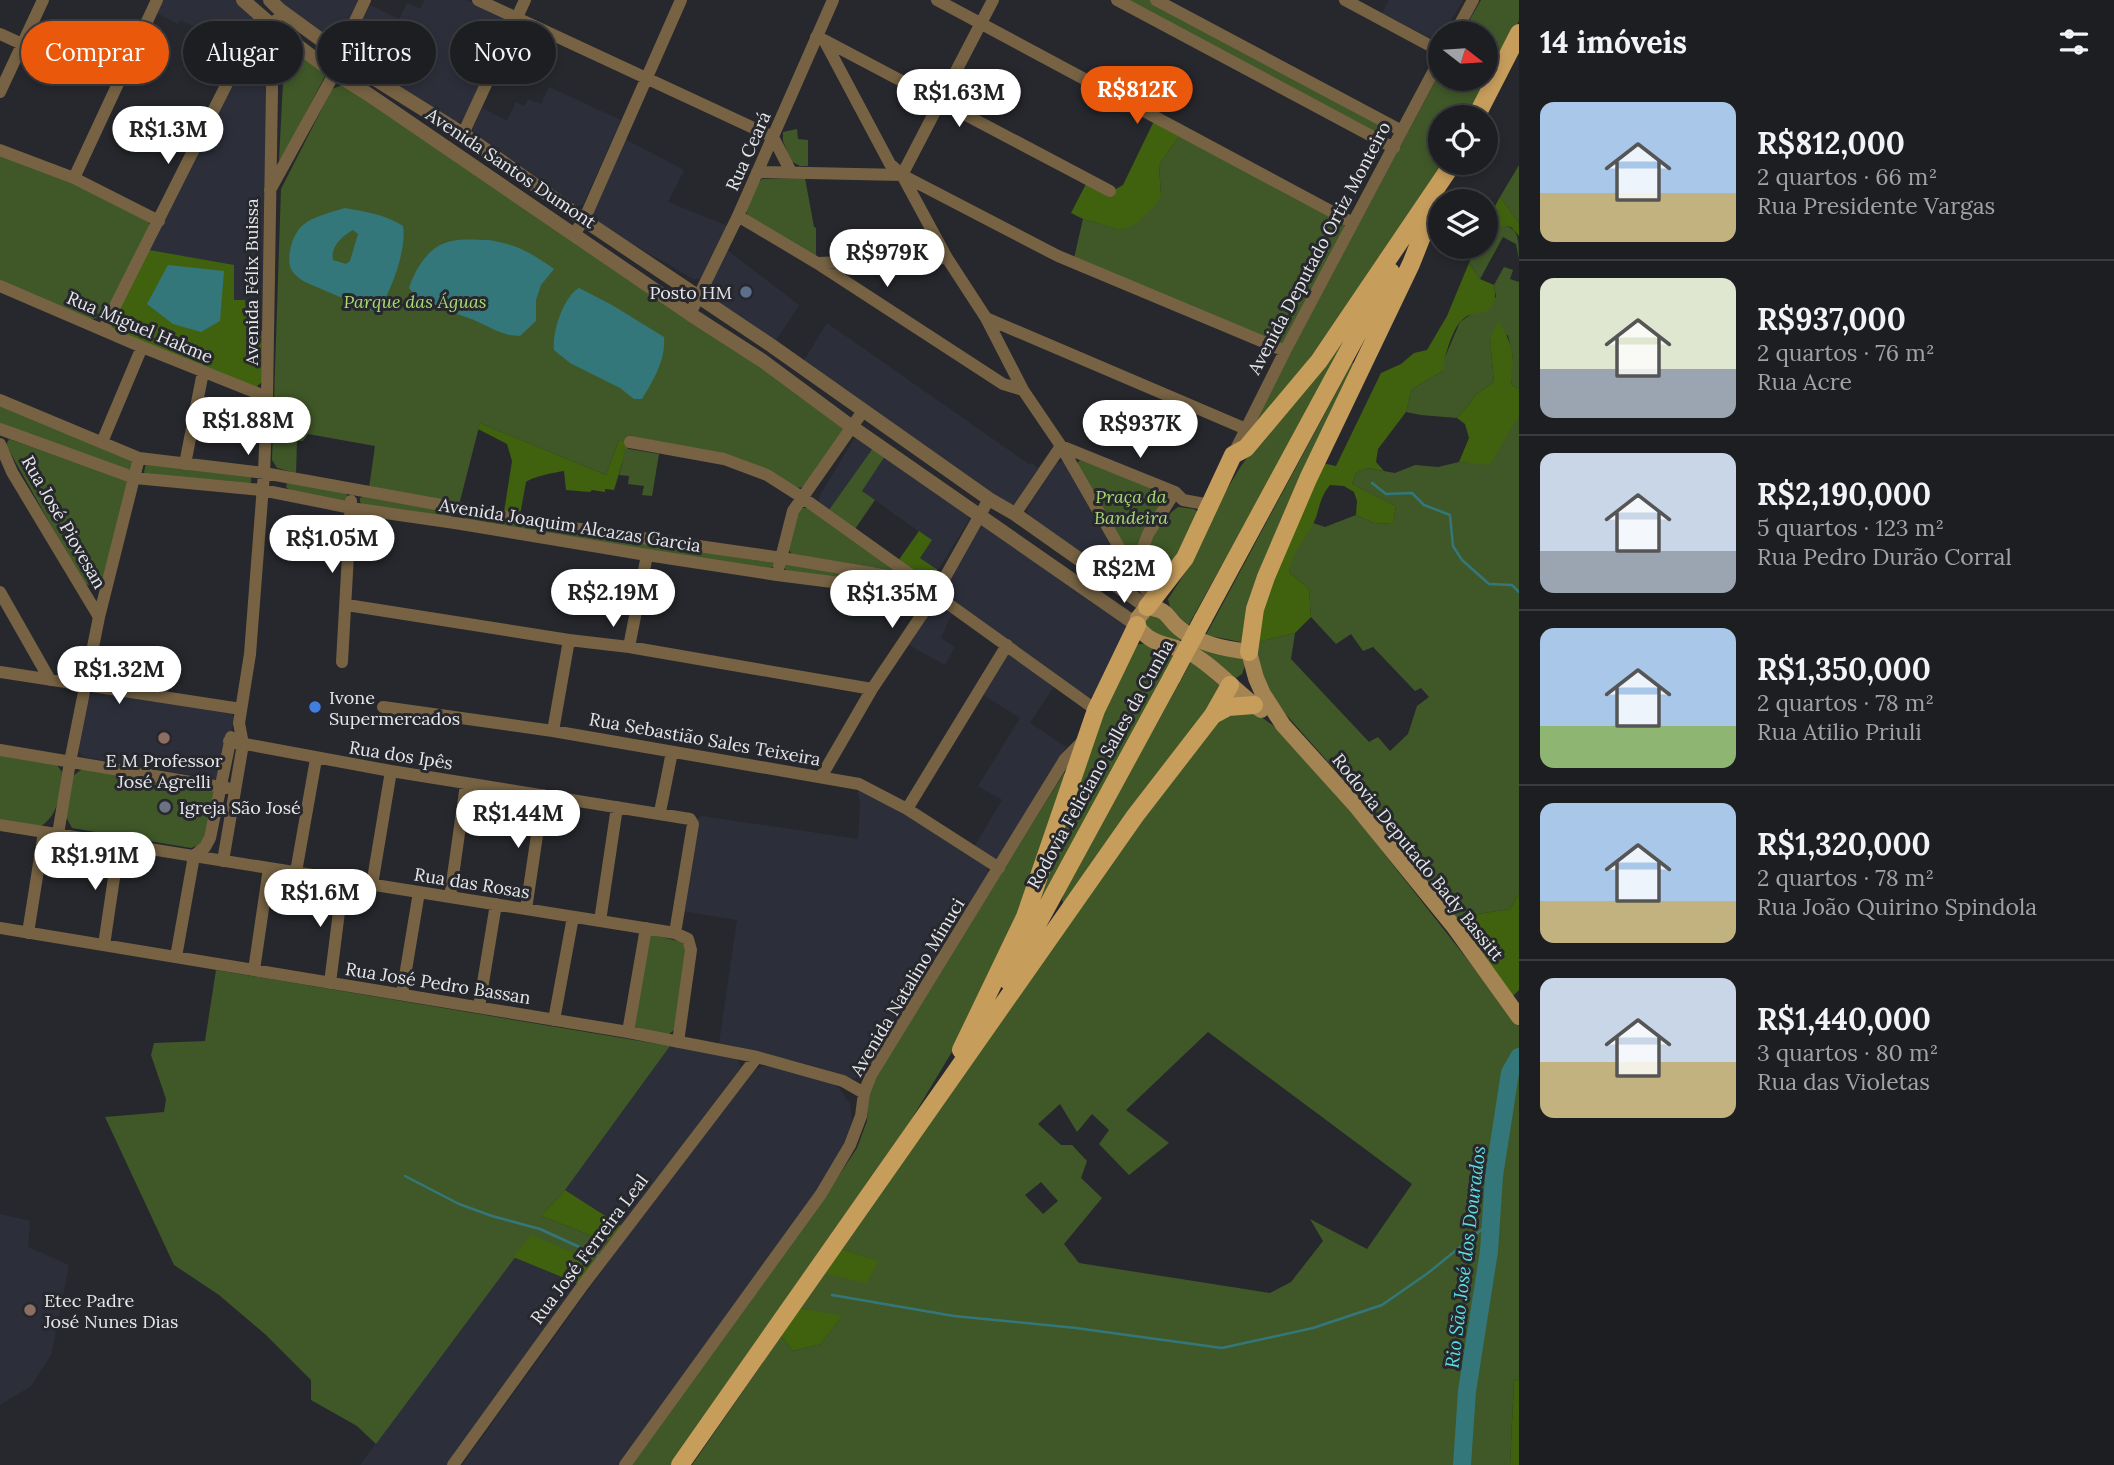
<!DOCTYPE html>
<html lang="pt">
<head>
<meta charset="utf-8">
<style>
	:root { --surface:#1d1e22; --page:#2a2b2f; --text:#f1f3f6; --muted:#a0a2a5; --line:#3b3c40; --accent:#ea580c }
	body { margin:0; font-family:Lora,serif; background:var(--page); color:var(--text); height:100vh; display:flex; flex-direction:column; font-size:26px; white-space:nowrap }
	* { box-sizing:border-box; margin:0 }
	p { font-size:23px; color:var(--muted) }
	.icon { flex:none; width:38px; height:38px; fill:none; stroke:currentColor; stroke-width:2; stroke-linecap:round; stroke-linejoin:round }
	.map { position:relative; flex:1; overflow:hidden }
	.sheet { display:flex; flex-direction:column; background:var(--surface); width:595px }
	.sheet>* { flex:none }
	.top-card { position:absolute; left:21px; top:21px; width:665px; height:63px; display:flex; gap:14px }
	.needle { width:46px; rotate:107deg }
	.fabs { position:absolute; left:1428px; top:21px; display:grid; gap:14px }
	.fabs a { display:grid; place-items:center; width:70px; height:70px; border-radius:50%; background:var(--surface); box-shadow:0 4px 10px #0003,0 0 0 2px var(--line); font-size:35px }
	.price { position:absolute; translate:-50% -60px; padding:0 16px; border-radius:24px; background:#fff; color:#222; font-size:23px; line-height:46px; filter:drop-shadow(0 2px 4px #0008) }
	.price::after { content:''; position:absolute; left:50%; top:42px; width:21px; height:16px; margin-left:-10px; background:inherit; clip-path:polygon(0 0,100% 0,50% 100%) }
	.price.selected { background:var(--accent); color:#fff }
	ul { padding:0; list-style:none }
	li { display:flex; align-items:center; gap:21px; height:175px; padding:0 21px }
	li+li { border-top:2px solid var(--line) }
	li span { display:grid; place-items:center; flex:none; width:196px; height:140px; border-radius:14px; color:#555 }
	li>.icon { margin-inline-start:auto }
	span .icon { width:84px; height:84px; fill:#fffc; stroke-width:1 }
	li b { font-size:30px }
	h2 { display:flex; justify-content:space-between; align-items:center; height:84px; padding:0 21px; font-size:30px }
	.tag { padding:0 24px; border-radius:32px; background:var(--surface); box-shadow:0 4px 10px #0003,0 0 0 2px var(--line); font-size:24px; line-height:63px }
	.tag.selected { background:var(--accent); color:#fff }
	main { display:flex; flex:1; min-height:0 }
	.map>svg:first-child { display:block }
	.built { fill:#2c2f3a }
	.green { fill:#405828; fill-rule:evenodd }
	.forest { fill:#40620f }
	.water { fill:#33777a; fill-rule:evenodd }
	.lines { fill:none; stroke-linecap:round; stroke-linejoin:round }
	.stream { stroke:#33777a; stroke-width:2.5 }
	.river { stroke:#33777a; stroke-width:18 }
	.minor { stroke:#776344; stroke-width:12 }
	.tertiary { stroke:#776344; stroke-width:14 }
	.secondary { stroke:#a38452; stroke-width:16 }
	.primary { stroke:#c69d5b; stroke-width:18 }
	.primary-bridge { stroke:#c69d5b; stroke-width:18 }
	.service-dot { fill:#5c6f8a; stroke:#27282d; stroke-width:2.5 }
	.shop-dot { fill:#3f7fe0; stroke:#27282d; stroke-width:2.5 }
	.education-dot { fill:#8d6e63; stroke:#27282d; stroke-width:2.5 }
	.worship-dot { fill:#6b7280; stroke:#27282d; stroke-width:2.5 }
	.labels { text-anchor:middle; dominant-baseline:central; stroke-width:6; stroke-linejoin:round; paint-order:stroke }
	.street-label { font-size:18px; fill:#e6e7ea; stroke:#27282d }
	.poi-label { font-size:18px; fill:#e6e7ea; stroke:#27282d; text-anchor:start }
	.park-label { font-size:18px; font-style:italic; fill:#a7da72; stroke:#27282d }
	.water-label { font-size:19px; font-style:italic; fill:#59dfe5; stroke:#27282d }
</style>
</head>
<body>
<main>
<div class="map">
<svg width="1519" height="1465" viewBox="0 0 1519 1465">
	<rect width="100%" height="100%" fill="#27282d"/>
	<!-- built -->
	<path class="built" d="M161 0H238L255 20 232 65 208 56 216 37 180 20 178 24 155 12Z
		M277 0H361L341 40 336 41Z
		M424 0H467L507 19 509 25 463 121 455 122 347 52 370 5 399 19 407 3 420 9Z
		M1389 0H1463L1444 33H1440V38L1434 40 1382 13Z
		M264 32 270 38 264 331H248L245 301H234L149 250 258 35Z
		M549 87 621 120 583 205 575 207 474 135 472 130 482 108 507 121 516 102 524 106 528 99 541 104Z
		M625 139 684 170 668 202 728 226 702 279H693L593 221 594 208Z
		M727 250 799 305 775 342 710 298 709 286Z
		M827 323 1030 465 1032 463 1038 468 1014 504 1009 505 803 362Z
		M854 439H860L873 448 829 510 819 503 820 495Z
		M885 456 967 512 969 520 938 570 920 558 931 540 862 491Z
		M1063 461 1124 569V582L1029 516 1027 509 1057 463Z
		M982 525 1126 624 1128 631 1098 693 1089 698 944 596 943 589Z
		M934 605H940L952 613 941 638 955 647 945 665 909 645Z
		M1014 654 1055 685 1030 723 1066 747 1000 859H994L974 847 1002 800 978 786 1020 718 982 694 1006 655Z
		M92 693 229 710 234 717 224 773 216 779 84 757 78 752 86 698Z
		M857 788 904 812 987 866 989 876 865 1075 854 1079 807 1064 719 1044 737 920 683 911 697 819 702 816 858 839 860 803Z
		M670 1046 737 1059 741 1067 621 1226 565 1190Z
		M765 1065 827 1080 838 1087 850 1104 852 1119 846 1143 819 1191 619 1465H462L630 1232 756 1069Z
		M0 1214 30 1221 28 1247 69 1265 51 1355 31 1386 0 1405Z
		M513 1257 579 1284 447 1465H360Z"/>
	<!-- green -->
	<path class="green" d="M1126 0H1150L1386 126 1388 131 1385 135H1382Z
		M1481 0H1519V21L1470 117H1440V163H1446L1441 173 1378 266 1259 427 1252 425 1440 72V79H1486V33H1462Z
		M285 44 326 74 281 161 279 160Z
		M345 84 761 364 846 428 806 487 795 488 770 471 619 440 606 475 480 423 459 505 369 488 375 446 308 434 303 441H297L296 473 277 468 272 460 281 189 332 89Z
		M797 129 798 139 808 140V166H800L791 161 783 141V132Z
		M1180 135 1344 223 1345 231 1287 343 1281 345 1074 258 1083 219 1122 230 1161 196 1159 165Z
		M0 156 72 183 148 220 150 227 105 317 91 319 0 281Z
		M1519 165V223L1500 197Z
		M805 178 814 227 816 228V256L749 218 746 211 757 184 762 179Z
		M1486 223C1517 225 1519 230 1519 259L1516 244 1503 237 1480 279 1469 263 1476 247H1486Z
		M1504 267 1513 270 1510 279 1519 282V389L1512 385 1510 373 1513 358 1508 335 1490 339 1494 382 1475 395 1470 403 1457 418 1421 415 1406 412 1412 389 1443 371V362L1460 322 1496 297 1494 285Z
		M1372 295 1188 626 1170 607 1168 599 1192 562 1220 501 1239 469 1265 432Z
		M1355 362 1246 643 1206 635 1352 363Z
		M0 404 130 458 133 464 131 469 127 470 0 423Z
		M1519 415V894L1510 909 1478 914 1461 925 1361 799 1266 692 1254 643 1295 633 1291 659 1369 742 1378 737 1390 751 1408 734 1417 706 1429 697 1421 688 1415 691 1373 647 1363 651 1351 634 1336 644 1311 617 1309 589 1289 572 1292 554 1313 523 1325 527 1356 515 1374 523 1393 524 1396 506 1352 484 1356 473 1367 468 1395 473 1415 465 1438 467 1459 462 1472 463Z
		M9 439 128 481 104 583 98 587 84 584 6 445Z
		M623 448 659 454 652 496 642 495 644 486 628 484 629 476 619 475 624 457 622 455Z
		M873 448 885 456 862 491 875 500 855 529 829 510Z
		M1080 460 1162 492 1164 498 1135 554H1130L1076 465Z
		M146 463 251 477V482L249 484 147 476 144 472Z
		M287 483 345 493 348 496 347 500 344 501 290 490 286 487Z
		M363 497 450 512 452 518 363 505 360 502V498Z
		M1178 507 1194 509 1199 513 1182 553 1151 590C1148 584 1143 576 1142 569 1140 551 1163 517 1178 507Z
		M803 508H809L896 571 792 554 788 549 797 511Z
		M466 514 774 563 773 567 769 569 468 521 464 518Z
		M786 563 916 583 918 589 788 572 784 568Z
		M1151 612 1183 635 1178 643 1150 632 1144 621Z
		M1139 644H1147L1174 655 1044 900 1038 906 1092 739 1133 648Z
		M1201 645 1241 655 1246 663 1242 674 1233 680 1196 653Z
		M1192 660C1204 669 1211 680 1223 688L1064 904 1062 900 1064 892Z
		M1253 711 1275 727 1349 809 1519 1025V1379L1514 1381 1510 1465H692L781 1336 793 1351 821 1344 841 1317 800 1308 824 1273 878 1261 841 1249 1138 819 1222 715ZM1208 1032 1412 1184 1367 1249 1310 1219 1323 1241 1291 1282 1270 1293 1079 1263 1064 1244 1102 1198 1081 1178 1087 1161 1072 1145H1061L1038 1124 1060 1104 1077 1132 1092 1114 1109 1130 1099 1144 1129 1175 1169 1143 1126 1110ZM1041 1182 1058 1201 1043 1214 1025 1195Z
		M0 755 56 764 62 772C59 793 60 814 41 826L0 819Z
		M82 769 215 792 220 797 202 844 191 848 72 828 66 817 73 776Z
		M1064 773 1067 776 1022 916 956 1045 911 1120 671 1465H632L824 1198 857 1148 867 1121 869 1092 875 1076Z
		M653 935 682 942 686 949 674 1030 668 1035 636 1030 632 1026 646 939Z
		M216 970 670 1046 565 1190 541 1216 608 1242 594 1261 531 1236 376 1444 357 1426 311 1400V1380L266 1335 219 1295 174 1265 105 1117 164 1112 166 1099 151 1055 154 1043 205 1041Z"/>
	<!-- forest -->
	<path class="forest" d="M1154 121 1180 135 1159 165 1161 196 1155 206 1137 223 1121 230 1083 219 1071 213 1086 184 1113 196 1116 189 1123 185Z
		M1500 197 1519 223V236L1511 227 1486 223Z
		M149 250 234 265V300H245L248 331H264L262 382 256 387 202 367 111 328 110 322Z
		M1469 263 1480 279 1494 285C1496 297 1496 304 1486 312 1477 312 1467 314 1460 322 1452 331 1443 360 1443 371L1412 389 1406 412 1378 449 1376 462 1384 471 1367 468 1356 473 1352 484 1396 506 1393 524 1374 523 1356 515 1357 501 1354 492 1344 486 1330 485C1318 499 1320 512 1312 526 1301 546 1294 548 1289 572L1309 589 1311 617 1295 633 1254 643 1258 607 1322 463 1336 466 1381 373 1401 364 1414 353 1427 350 1447 316Z
		M1498 321C1506 332 1513 347 1513 361 1512 370 1510 375 1512 385L1519 389V415L1490 465 1459 462 1469 438 1465 424 1457 418 1470 403 1475 395 1494 382 1490 339Z
		M480 423 606 475 619 440 627 441 628 449H623L624 457 614 490 605 489V492L592 490 590 492 566 490 564 471C556 472 532 477 526 482L520 515 504 512 512 461 507 444 478 429Z
		M919 531 932 540 920 558 938 570 932 580 920 578 898 561Z
		M1519 894V990L1512 997 1461 925 1478 914 1510 909Z
		M565 1190 621 1226 608 1242 541 1216Z
		M531 1235 594 1261 579 1284 513 1257Z
		M841 1249 879 1261 866 1283 824 1273Z
		M800 1308 842 1316 821 1344 793 1351 781 1336Z
		M1519 1379V1465H1510L1514 1381Z"/>
	<!-- water -->
	<path class="water" d="M345 208C365 212 385 214 403 226 407 249 391 292 378 311L375 312 305 282C299 278 292 274 290 266 287 254 293 233 303 225 314 216 332 212 345 208ZM353 230 358 234 350 261 346 264 333 260C330 247 342 236 353 230Z
		M489 240C518 245 530 252 554 269L541 285 536 300V321L520 336 509 335 497 331 474 320 419 300 409 288C415 270 428 247 448 242 461 238 476 240 489 240Z
		M168 265 224 271 220 321 201 332 173 324 147 304Z
		M579 288 612 305 664 337C666 360 653 381 642 399H634L620 388 570 363 554 350C552 333 563 297 579 288Z"/>
	<g class="lines">
		<!-- stream -->
		<path class="stream" d="M1372 483 1386 494 1412 493 1424 505 1450 515 1453 546 1462 560 1489 584 1512 585 1519 592
			M405 1176 459 1204 492 1216 540 1229 599 1256
			M832 1295 954 1316 1076 1328 1222 1348 1313 1328 1382 1305 1428 1273 1491 1222"/>
		<!-- river -->
		<path class="river" d="M1462 1465 1467 1391 1489 1251 1494 1176 1510 1073 1519 1057"/>
		<!-- minor -->
		<path class="minor" d="M478 0 773 137 791 172
			M937 0 1353 223
			M1117 0 1394 148
			M1156 0 1402 131
			M1345 0 1440 51
			M1455 33 1473 0
			M0 34 22 44
			M816 37 824 40 890 164 902 175 947 258 986 318 1023 390 1061 446 1135 575 1157 605
			M824 40 1110 191
			M0 92 43 0
			M463 134 525 0
			M0 150 74 178 159 221
			M757 172 902 175 1058 256 1285 351
			M902 175 993 0
			M74 178 157 0
			M270 190 334 74 340 53 365 0
			M738 216 817 263 1003 384 1023 390
			M573 235 584 220 681 0
			M818 263 947 258
			M0 286 142 347 267 397
			M690 314 738 216 833 0
			M986 318 1246 429
			M103 330 261 16
			M0 400 139 458 264 473 552 525 782 558 919 581
			M0 429 135 478 262 490 351 508 455 523 647 555 777 575 935 595
			M102 442 142 347
			M630 442 724 459 767 475 803 498 915 578
			M0 444 12 472 99 617
			M1233 455 1285 351 1440 59
			M185 464 203 372
			M1015 514 1061 446 1175 492 1183 500 1210 505
			M779 566 793 511 863 411
			M1124 588 1135 575 1139 558 1148 534 1175 492
			M929 590 1096 710
			M0 592 50 680
			M347 605 569 640 629 647 872 689
			M629 647 647 555
			M342 662 351 501
			M0 672 241 709
			M383 707 553 731 859 784 907 809 999 868
			M553 731 569 640
			M229 741 391 771 690 819 693 824 675 933
			M0 750 227 788
			M821 777 872 689 935 595 989 499
			M907 809 1007 645
			M660 812 672 752
			M0 825 675 933 688 939 691 950 678 1042
			M58 834 70 762 99 617 139 458
			M223 861 243 744 239 723 250 654 264 473 267 397 273 27 276 20
			M296 872 316 759
			M372 885 391 771
			M450 897 466 784
			M526 909 543 795
			M600 921 617 807
			M0 928 628 1032 757 1057 843 1081 864 1093
			M28 933 44 832
			M104 945 119 844
			M176 957 194 856 205 847 210 838 231 737
			M254 970 269 868
			M330 983 343 880
			M402 994 419 892
			M479 1007 496 904
			M554 1020 573 917
			M628 1032 646 928
			M453 1465 583 1285 757 1057
			M625 1465 821 1194 850 1145 861 1116 864 1093 871 1075 1065 759 1084 740"/>
		<!-- tertiary -->
		<path class="tertiary" d="M243 0C282 35 323 67 368 94L690 314 763 361 852 427 1137 625
			M270 0 280 10 375 79 463 134 584 220 772 346 989 499 1015 514 1147 607"/>
		<!-- secondary -->
		<path class="secondary" d="M1249 652 1256 678 1263 694 1283 725 1356 806 1455 928 1519 1017
			M1249 652C1227 649 1197 644 1179 628 1164 615 1171 611 1147 607L1138 618 1137 625C1149 645 1168 644 1188 652 1209 661 1239 695 1261 710"/>
		<!-- primary -->
		<path class="primary" d="M1476 117 1519 33
			M1147 607 1185 558 1233 455 1246 448 1319 361 1447 172
			M1203 619 1391 272
			M1249 652 1255 609 1266 577 1308 479 1411 264 1436 201
			M1213 715 1228 707 1254 705
			M1007 980 1172 677
			M961 1050 1025 917 1096 710 1137 625
			M680 1465 1135 816 1213 715 1230 685"/>
		<!-- primary-bridge -->
		<path class="primary-bridge" d="M1172 677 1203 619"/>
	</g>
	<!-- markers -->
	<circle class="service-dot" cx="746" cy="292" r="7"/>
	<circle class="shop-dot" cx="315" cy="707" r="7"/>
	<g class="education-dot">
		<circle cx="164" cy="738" r="7"/>
		<circle cx="30" cy="1310" r="7"/>
	</g>
	<circle class="worship-dot" cx="165" cy="807" r="7"/>
	<g class="labels">
		<!-- street labels -->
		<g class="street-label">
			<text transform="translate(748 151) rotate(-66)">Rua Ceará</text>
			<text transform="translate(511 168) rotate(34)">Avenida Santos Dumont</text>
			<text transform="translate(1319 248) rotate(-62)">Avenida Deputado Ortiz Monteiro</text>
			<text transform="translate(251 282) rotate(-90)">Avenida Félix Buissa</text>
			<text transform="translate(140 327) rotate(23)">Rua Miguel Hakme</text>
			<text transform="translate(64 522) rotate(60)">Rua José Piovesan</text>
			<text transform="translate(570 525) rotate(9)">Avenida Joaquim Alcazas Garcia</text>
			<text transform="translate(705 739) rotate(10)">Rua Sebastião Sales Teixeira</text>
			<text transform="translate(401 755) rotate(9)">Rua dos Ipês</text>
			<text transform="translate(1100 764) rotate(-61)">Rodovia Feliciano Salles da Cunha</text>
			<text transform="translate(1418 857) rotate(51)">Rodovia Deputado Bady Bassitt</text>
			<text transform="translate(472 883) rotate(9)">Rua das Rosas</text>
			<text transform="translate(438 983) rotate(9)">Rua José Pedro Bassan</text>
			<text transform="translate(907 987) rotate(-59)">Avenida Natalino Minuci</text>
			<text transform="translate(589 1249) rotate(-53)">Rua José Ferreira Leal</text>
		</g>
		<!-- poi labels -->
		<g class="poi-label">
			<text x="732" y="292" text-anchor="end">Posto HM</text>
			<text x="329" y="697">Ivone<tspan x="329" dy="21">Supermercados</tspan></text>
			<text x="164" y="760" text-anchor="middle">E M Professor<tspan x="164" dy="21">José Agrelli</tspan></text>
			<text x="179" y="807">Igreja São José</text>
			<text x="44" y="1300">Etec Padre<tspan x="44" dy="21">José Nunes Dias</tspan></text>
		</g>
		<!-- park labels -->
		<g class="park-label">
			<text x="415" y="301">Parque das Águas</text>
			<text x="1131" y="496">Praça da<tspan x="1131" dy="21">Bandeira</tspan></text>
		</g>
		<!-- water labels -->
		<g class="water-label">
			<text transform="translate(1465 1257) rotate(-83)">Rio São José dos Dourados</text>
		</g>
	</g>
</svg>
<div class="fabs">
<a><svg class="needle" viewBox="-14 -14 28 28"><path d="M0-13l5 13h-10z" fill="#e53935"/><path d="M0 13l5-13h-10z" fill="#a0a2a5"/></svg></a>
<a><svg class="icon" aria-label="locate" viewBox="0 0 24 24"><circle cx="12" cy="12" r="6"/><path d="M12 2v4M12 18v4M2 12h4M18 12h4"/></svg></a>
<a><svg class="icon" aria-label="layers" viewBox="0 0 24 24"><path d="M12 4l9 5-9 5-9-5zM3 14l9 5 9-5"/></svg></a>
</div>
<b class="price selected" style="left:1137px;top:126px">R$812K</b>
<b class="price" style="left:959px;top:129px">R$1.63M</b>
<b class="price" style="left:168px;top:166px">R$1.3M</b>
<b class="price" style="left:887px;top:289px">R$979K</b>
<b class="price" style="left:248px;top:457px">R$1.88M</b>
<b class="price" style="left:1140px;top:460px">R$937K</b>
<b class="price" style="left:332px;top:575px">R$1.05M</b>
<b class="price" style="left:1124px;top:605px">R$2M</b>
<b class="price" style="left:613px;top:629px">R$2.19M</b>
<b class="price" style="left:892px;top:630px">R$1.35M</b>
<b class="price" style="left:119px;top:706px">R$1.32M</b>
<b class="price" style="left:518px;top:850px">R$1.44M</b>
<b class="price" style="left:95px;top:892px">R$1.91M</b>
<b class="price" style="left:320px;top:929px">R$1.6M</b>
<div class="top-card">
<a class="tag selected">Comprar</a>
<a class="tag">Alugar</a>
<a class="tag">Filtros</a>
<a class="tag">Novo</a>
</div>
</div>
<section class="sheet">
<h2>14 imóveis<svg class="icon" aria-label="filters" viewBox="0 0 24 24"><path d="M4 7h16M4 17h16"/><circle cx="9" cy="7" r="2"/><circle cx="15" cy="17" r="2"/></svg></h2>
<ul>
<li><span style="background:linear-gradient(#a9c7e8 65%,#c2b280 0)"><svg class="icon" aria-label="home" viewBox="0 0 24 24"><path d="M3 11l9-7 9 7M6 9v11h12V9"/></svg></span><div><b>R$812,000</b><p>2 quartos · 66 m²</p><p>Rua Presidente Vargas</p></div></li>
<li><span style="background:linear-gradient(#dfe7d0 65%,#9aa5b1 0)"><svg class="icon" aria-label="home" viewBox="0 0 24 24"><path d="M3 11l9-7 9 7M6 9v11h12V9"/></svg></span><div><b>R$937,000</b><p>2 quartos · 76 m²</p><p>Rua Acre</p></div></li>
<li><span style="background:linear-gradient(#c9d6e8 70%,#9aa5b1 0)"><svg class="icon" aria-label="home" viewBox="0 0 24 24"><path d="M3 11l9-7 9 7M6 9v11h12V9"/></svg></span><div><b>R$2,190,000</b><p>5 quartos · 123 m²</p><p>Rua Pedro Durão Corral</p></div></li>
<li><span style="background:linear-gradient(#a9c7e8 70%,#8fb573 0)"><svg class="icon" aria-label="home" viewBox="0 0 24 24"><path d="M3 11l9-7 9 7M6 9v11h12V9"/></svg></span><div><b>R$1,350,000</b><p>2 quartos · 78 m²</p><p>Rua Atilio Priuli</p></div></li>
<li><span style="background:linear-gradient(#a9c7e8 70%,#c2b280 0)"><svg class="icon" aria-label="home" viewBox="0 0 24 24"><path d="M3 11l9-7 9 7M6 9v11h12V9"/></svg></span><div><b>R$1,320,000</b><p>2 quartos · 78 m²</p><p>Rua João Quirino Spindola</p></div></li>
<li><span style="background:linear-gradient(#c9d6e8 60%,#c2b280 0)"><svg class="icon" aria-label="home" viewBox="0 0 24 24"><path d="M3 11l9-7 9 7M6 9v11h12V9"/></svg></span><div><b>R$1,440,000</b><p>3 quartos · 80 m²</p><p>Rua das Violetas</p></div></li>
</ul>
</section>
</main>
</body>
</html>
